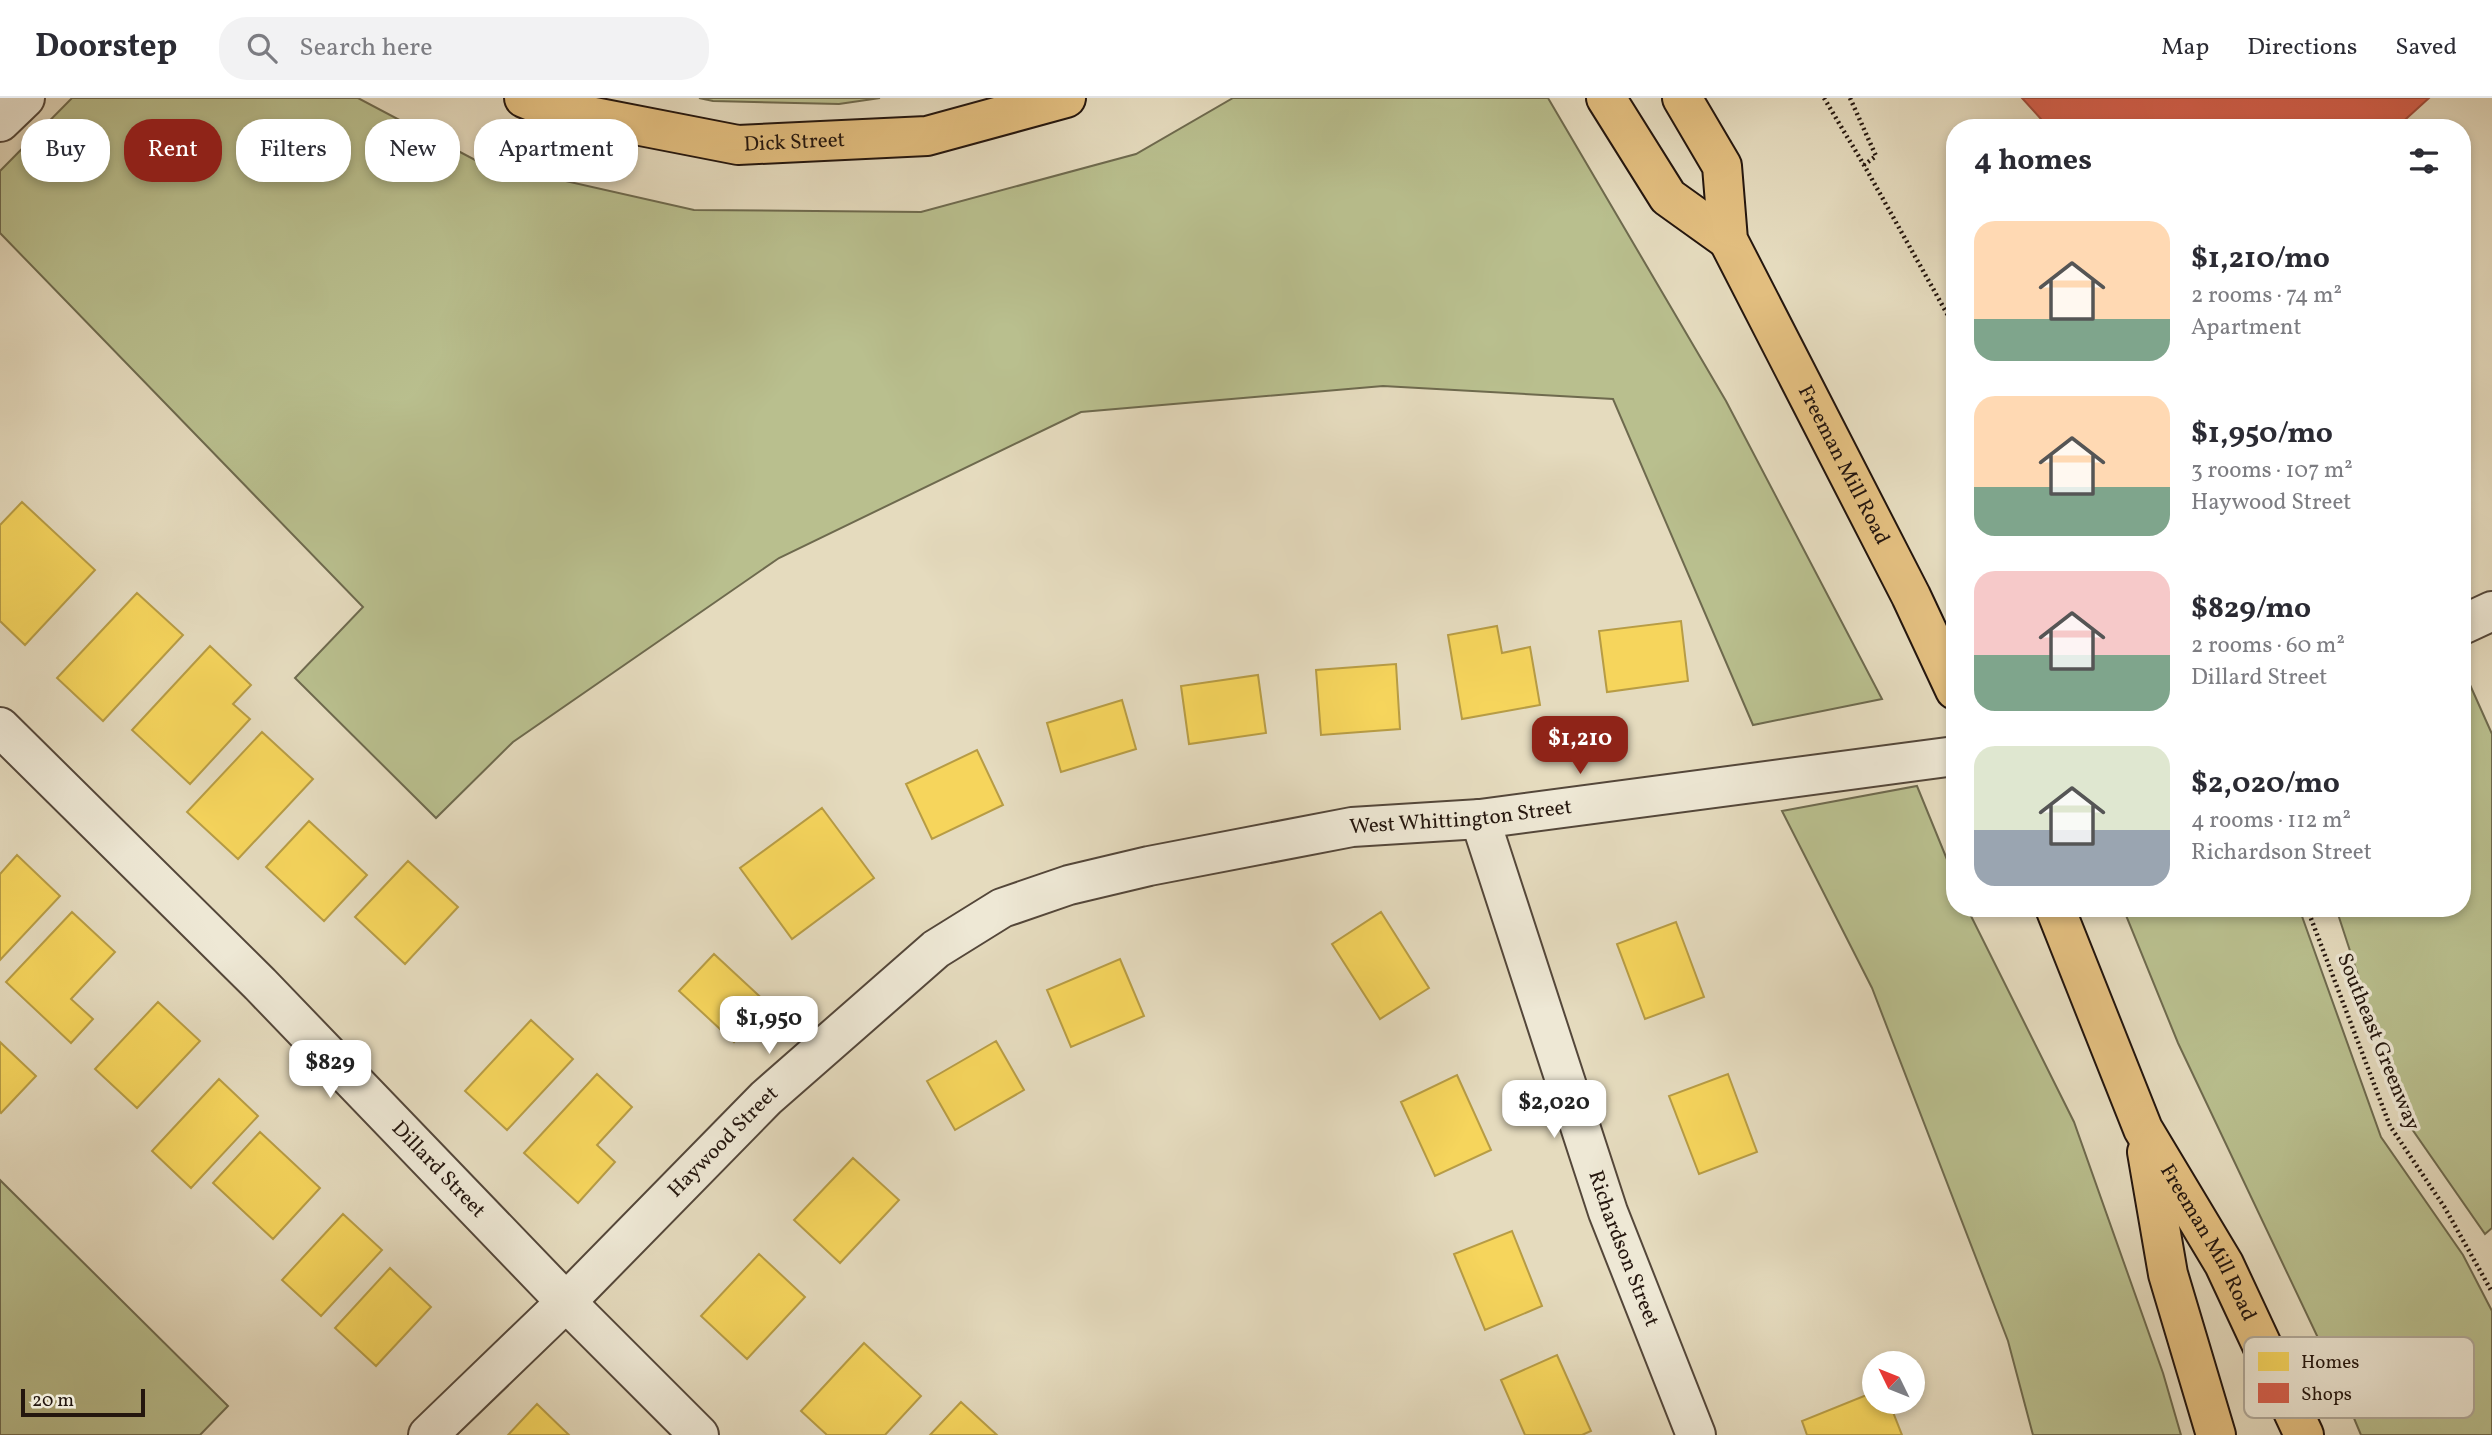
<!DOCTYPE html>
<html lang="en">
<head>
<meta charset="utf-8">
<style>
	:root { --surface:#fff; --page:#f2f2f3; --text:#2b2b33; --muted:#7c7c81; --line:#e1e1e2; --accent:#8f2418 }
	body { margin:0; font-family:Vollkorn,serif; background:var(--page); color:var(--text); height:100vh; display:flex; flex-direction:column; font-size:26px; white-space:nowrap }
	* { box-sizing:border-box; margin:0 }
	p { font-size:23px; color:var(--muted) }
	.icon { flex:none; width:38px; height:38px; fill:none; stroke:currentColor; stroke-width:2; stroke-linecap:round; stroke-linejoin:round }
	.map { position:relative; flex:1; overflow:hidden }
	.panel { position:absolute; left:1946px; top:21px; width:525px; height:798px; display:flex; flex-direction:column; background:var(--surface); border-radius:28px; box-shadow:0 4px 10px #0003 }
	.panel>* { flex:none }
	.hud { position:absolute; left:21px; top:21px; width:665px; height:63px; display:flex; gap:14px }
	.needle { width:46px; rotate:313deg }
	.buttons { position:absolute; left:1862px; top:1253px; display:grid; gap:14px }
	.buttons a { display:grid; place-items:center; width:63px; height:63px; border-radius:50%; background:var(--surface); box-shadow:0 4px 10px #0003; font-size:35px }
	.scale { position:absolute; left:21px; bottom:18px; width:124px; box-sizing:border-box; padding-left:7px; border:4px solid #24160e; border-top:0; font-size:19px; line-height:24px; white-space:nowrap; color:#24160e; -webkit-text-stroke:5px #eee8d5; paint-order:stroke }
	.price { position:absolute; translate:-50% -60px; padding:0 16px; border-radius:14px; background:#fff; color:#222; font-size:23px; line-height:46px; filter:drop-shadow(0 2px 4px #0008) }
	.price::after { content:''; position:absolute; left:50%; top:42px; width:21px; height:16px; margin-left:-10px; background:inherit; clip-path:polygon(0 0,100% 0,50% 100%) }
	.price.selected { background:var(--accent); color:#fff }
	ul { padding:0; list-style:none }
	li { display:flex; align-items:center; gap:21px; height:175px; padding:0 28px }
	li span { display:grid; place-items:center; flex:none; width:196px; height:140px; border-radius:21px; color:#555 }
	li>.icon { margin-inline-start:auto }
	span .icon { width:84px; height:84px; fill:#fffc; stroke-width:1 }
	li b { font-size:30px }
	h2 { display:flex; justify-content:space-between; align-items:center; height:84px; padding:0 28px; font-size:30px }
	.chip { padding:0 24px; border-radius:28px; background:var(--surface); box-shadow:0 4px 10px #0003; font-size:24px; line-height:63px }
	.chip.selected { background:var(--accent); color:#fff }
	header { display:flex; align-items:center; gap:42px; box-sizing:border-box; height:98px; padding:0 35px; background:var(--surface); border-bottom:2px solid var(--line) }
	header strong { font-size:33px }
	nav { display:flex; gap:38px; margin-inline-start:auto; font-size:24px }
	.search { width:490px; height:63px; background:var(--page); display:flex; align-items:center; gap:18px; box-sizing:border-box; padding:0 24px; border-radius:28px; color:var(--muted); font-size:26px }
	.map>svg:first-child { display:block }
	.green { fill:#b9bf8e; stroke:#6e6a4e; stroke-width:2 }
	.homes { fill:#f6d55c; stroke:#b79c45; stroke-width:2 }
	.shops { fill:#d6604d; stroke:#a14a3a; stroke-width:2 }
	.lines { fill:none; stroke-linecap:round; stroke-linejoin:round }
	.minor-casing { stroke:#54473a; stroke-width:42 }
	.major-casing { stroke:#24160e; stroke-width:42 }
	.path { stroke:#24160e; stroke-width:4.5; stroke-dasharray:2 3.5; stroke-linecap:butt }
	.minor { stroke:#eee8d5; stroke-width:38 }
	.major { stroke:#e2be7f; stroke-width:38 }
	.labels { text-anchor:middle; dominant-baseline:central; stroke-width:7; stroke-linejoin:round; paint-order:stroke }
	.street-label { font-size:21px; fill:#24160e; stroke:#eee8d5 }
	.key { fill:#eee8d5; stroke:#b1a999; stroke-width:2 }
	.key-label { font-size:19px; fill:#24160e }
</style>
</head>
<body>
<header>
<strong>Doorstep</strong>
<div class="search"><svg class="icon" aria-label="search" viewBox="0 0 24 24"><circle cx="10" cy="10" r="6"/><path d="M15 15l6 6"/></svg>Search here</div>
<nav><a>Map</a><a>Directions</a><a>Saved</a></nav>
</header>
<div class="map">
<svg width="2492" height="1337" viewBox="0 0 2492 1337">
	<rect width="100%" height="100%" fill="#e5dbbe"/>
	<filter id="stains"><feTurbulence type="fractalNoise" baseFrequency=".00286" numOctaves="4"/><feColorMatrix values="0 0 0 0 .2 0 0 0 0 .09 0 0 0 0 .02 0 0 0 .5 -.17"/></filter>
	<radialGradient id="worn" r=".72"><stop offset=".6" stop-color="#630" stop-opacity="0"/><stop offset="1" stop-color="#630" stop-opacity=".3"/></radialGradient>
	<!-- green -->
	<path class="green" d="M72 0H358L477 63 694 112 921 114 1136 56 1233 0H1548L1726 303 1882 601 1753 627 1613 301 1383 288 1081 314 779 460 513 644 436 720 295 580 363 509 0 135V73Z
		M699 0H880L839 6 713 3Z
		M2462 569 2492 636V1130L2485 1136 2405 1021 2336 810H2462Z
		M1917 688 1955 781V810H1967L2074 1024 2163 1275 2181 1337H2033L2008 1243 1872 890 1782 713Z
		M2123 810H2299L2381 1039 2463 1157 2492 1213V1337H2361L2338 1282 2178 945Z
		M0 1082 228 1308 200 1337H0Z"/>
	<!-- homes -->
	<path class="homes" d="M22 404 95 472 25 547 0 523V427Z
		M137 495 183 537 103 623 57 580Z
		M1681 523 1688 583 1607 594 1599 533Z
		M1497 528 1502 555 1530 549 1540 607 1462 621 1448 537Z
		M210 548 251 587 233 606 250 621 190 686 132 632Z
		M1396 566 1400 631 1321 637 1316 572Z
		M1258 577 1266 635 1189 646 1181 588Z
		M1122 602 1136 651 1061 674 1047 625Z
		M262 634 313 681 238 761 187 714Z
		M977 652 1003 707 932 741 906 686Z
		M822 710 874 780 792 841 740 770Z
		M309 723 367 777 324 823 266 769Z
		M17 757 60 798 0 862V776Z
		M408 763 458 809 405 866 355 819Z
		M72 814 115 854 71 901 93 921 71 945 6 884Z
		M1381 814 1429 890 1380 921 1332 846Z
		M1676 824 1704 899 1645 921 1617 846Z
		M714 856 769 907 734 944 679 893Z
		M1120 861 1144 918 1071 949 1047 892Z
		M158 904 200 943 137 1010 95 971Z
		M531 922 573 961 507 1032 465 993Z
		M996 943 1024 992 955 1032 927 983Z
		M0 944 36 978 1 1015 0 1014Z
		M597 976 632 1009 597 1047 615 1064 578 1105 524 1055Z
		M1728 976 1757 1054 1699 1076 1669 998Z
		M1457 977 1491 1052 1435 1078 1401 1004Z
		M219 981 258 1018 191 1090 152 1053Z
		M260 1034 320 1090 273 1141 213 1085Z
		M853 1060 899 1102 840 1165 794 1122Z
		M343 1116 382 1152 321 1218 282 1182Z
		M1512 1133 1542 1208 1485 1232 1454 1156Z
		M759 1156 805 1199 747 1261 701 1218Z
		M390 1170 431 1209 376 1268 335 1230Z
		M864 1245 921 1298 885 1337H827L801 1313Z
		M1557 1257 1591 1333 1582 1337H1525L1501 1282Z
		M1874 1294V1304H1889L1902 1337H1807L1802 1323Z
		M961 1304 997 1337H930Z
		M537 1306 569 1337H508Z"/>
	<!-- shops -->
	<path class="shops" d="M2022 0H2429L2396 30H2049Z"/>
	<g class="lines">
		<!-- minor casing -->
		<g class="minor-casing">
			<g id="minor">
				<path d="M0 24 25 0"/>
				<path d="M2462 527 2492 513"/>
				<path id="s1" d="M0 629 260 886 566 1204 699 1337"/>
				<path id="s2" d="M1480 721 1608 1114 1696 1337"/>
				<path id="s3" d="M428 1337 566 1204 766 1000 936 851 1002 810 1069 787 1149 768 1352 729 1480 721 1955 658"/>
			</g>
		</g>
		<!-- major casing -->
		<g class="major-casing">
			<g id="major">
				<path id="s4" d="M524 0 548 10 738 47 927 38 1066 0"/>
				<path d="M1606 0 1668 99 1728 142"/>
				<path id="s5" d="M1682 0 1722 68 1728 142 1911 498 1955 592"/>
				<path id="s6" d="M2055 810 2143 1031 2224 1166 2304 1337"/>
				<path d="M2147 1054 2168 1176 2216 1337"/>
			</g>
		</g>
		<!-- path -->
		<path class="path" d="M1824 0 1864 67 1955 230
			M1850 0 1876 58 1864 67
			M2307 810 2390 1028 2445 1110 2492 1194"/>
		<!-- minor -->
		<use href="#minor" class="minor"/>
		<!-- major -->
		<use href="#major" class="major"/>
	</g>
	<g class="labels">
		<!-- street labels -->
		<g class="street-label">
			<text stroke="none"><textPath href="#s4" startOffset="276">Dick Street</textPath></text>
			<text stroke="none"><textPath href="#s5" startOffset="406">Freeman Mill Road</textPath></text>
			<text stroke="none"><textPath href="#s3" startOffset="1250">West Whittington Street</textPath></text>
			<text transform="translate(2378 944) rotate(68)">Southeast Greenway</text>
			<text stroke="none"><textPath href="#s3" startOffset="416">Haywood Street</textPath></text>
			<text stroke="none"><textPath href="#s1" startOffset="623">Dillard Street</textPath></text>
			<text stroke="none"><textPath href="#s6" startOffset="369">Freeman Mill Road</textPath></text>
			<text stroke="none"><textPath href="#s2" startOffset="453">Richardson Street</textPath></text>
		</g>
	</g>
	<!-- legend -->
	<rect x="2244" y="1239" width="230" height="81" rx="10" class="key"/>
	<rect x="2258" y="1254" width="31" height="19" fill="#f6d55c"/>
	<rect x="2258" y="1285" width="31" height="20" fill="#d6604d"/>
	<g class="key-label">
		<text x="2301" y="1270">Homes</text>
		<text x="2301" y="1302">Shops</text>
	</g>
	<rect width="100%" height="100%" filter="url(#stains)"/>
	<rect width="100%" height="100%" fill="url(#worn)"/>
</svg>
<div class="buttons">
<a><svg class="needle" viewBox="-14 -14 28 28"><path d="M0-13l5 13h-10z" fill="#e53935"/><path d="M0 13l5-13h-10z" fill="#7c7c81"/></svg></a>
</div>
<div class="scale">20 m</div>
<b class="price selected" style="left:1580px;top:678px">$1,210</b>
<b class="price" style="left:769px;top:958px">$1,950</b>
<b class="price" style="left:330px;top:1002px">$829</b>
<b class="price" style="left:1554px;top:1042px">$2,020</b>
<div class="hud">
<a class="chip">Buy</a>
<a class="chip selected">Rent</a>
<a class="chip">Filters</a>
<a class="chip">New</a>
<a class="chip">Apartment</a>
</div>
<section class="panel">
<h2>4 homes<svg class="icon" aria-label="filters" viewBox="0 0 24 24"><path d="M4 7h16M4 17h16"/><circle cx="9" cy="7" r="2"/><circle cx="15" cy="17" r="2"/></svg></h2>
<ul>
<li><span style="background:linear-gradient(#ffd9b3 70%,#7fa58c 0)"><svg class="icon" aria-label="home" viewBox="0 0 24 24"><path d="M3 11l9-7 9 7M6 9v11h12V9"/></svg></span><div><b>$1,210/mo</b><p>2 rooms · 74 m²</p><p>Apartment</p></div></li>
<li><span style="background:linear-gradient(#ffd9b3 65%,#7fa58c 0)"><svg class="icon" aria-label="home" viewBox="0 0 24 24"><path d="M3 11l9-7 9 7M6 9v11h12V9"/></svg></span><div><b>$1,950/mo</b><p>3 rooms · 107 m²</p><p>Haywood Street</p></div></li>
<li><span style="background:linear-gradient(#f6c9c9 60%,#7fa58c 0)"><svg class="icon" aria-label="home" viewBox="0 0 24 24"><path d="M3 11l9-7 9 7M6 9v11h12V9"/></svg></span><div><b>$829/mo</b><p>2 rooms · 60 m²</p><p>Dillard Street</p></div></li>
<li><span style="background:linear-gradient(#dfe7d0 60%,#9aa5b1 0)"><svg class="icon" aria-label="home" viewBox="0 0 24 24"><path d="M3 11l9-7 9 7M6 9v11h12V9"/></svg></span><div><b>$2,020/mo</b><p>4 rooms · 112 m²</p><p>Richardson Street</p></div></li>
</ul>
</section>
</div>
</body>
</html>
